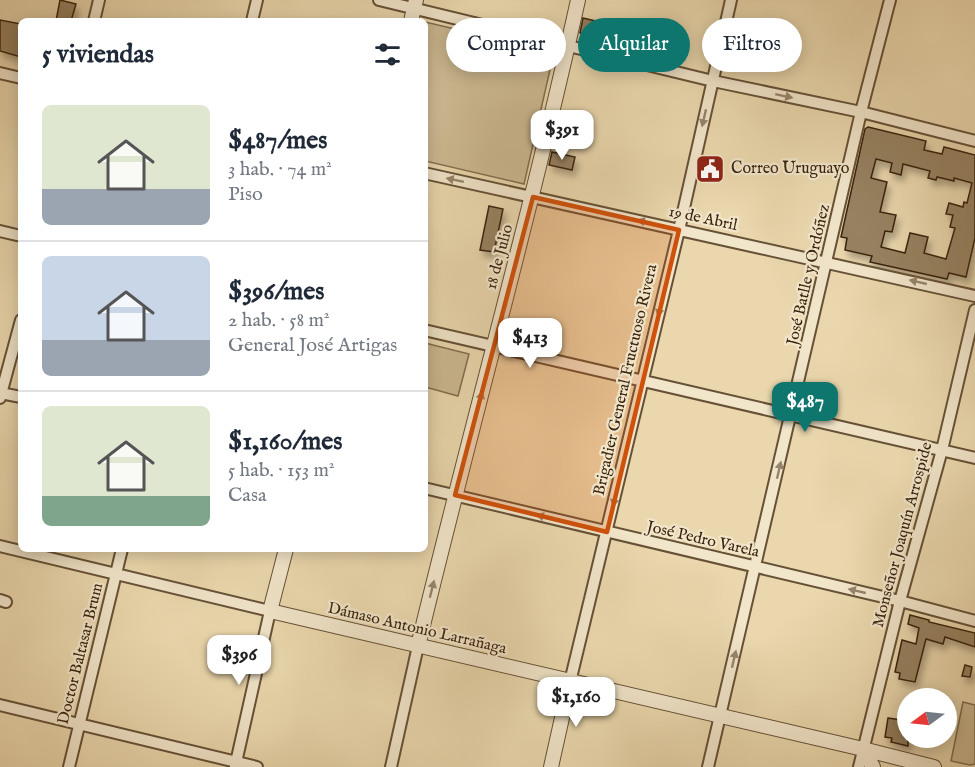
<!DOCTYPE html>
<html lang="es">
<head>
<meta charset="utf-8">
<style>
	:root { --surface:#fff; --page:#f2f2f3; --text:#1f2937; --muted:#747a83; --line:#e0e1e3; --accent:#0f766e }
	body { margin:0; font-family:"IM FELL English",serif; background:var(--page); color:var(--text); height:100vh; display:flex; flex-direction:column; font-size:22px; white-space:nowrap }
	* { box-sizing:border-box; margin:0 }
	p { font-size:20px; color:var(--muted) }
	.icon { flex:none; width:33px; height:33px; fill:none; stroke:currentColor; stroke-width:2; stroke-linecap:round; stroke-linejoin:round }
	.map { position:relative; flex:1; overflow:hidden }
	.sheet { position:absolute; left:18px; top:18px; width:410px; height:534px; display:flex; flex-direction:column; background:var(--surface); border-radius:9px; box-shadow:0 3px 15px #0003 }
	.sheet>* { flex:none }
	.top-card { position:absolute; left:446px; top:18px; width:440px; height:54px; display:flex; gap:12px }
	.needle { width:39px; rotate:255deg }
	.controls { position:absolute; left:897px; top:688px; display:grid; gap:12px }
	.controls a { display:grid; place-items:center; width:60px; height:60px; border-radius:50%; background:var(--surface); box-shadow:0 3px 15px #0003; font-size:30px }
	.price { position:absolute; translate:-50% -51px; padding:0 14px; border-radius:12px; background:#fff; color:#222; font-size:20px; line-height:39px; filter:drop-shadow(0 2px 3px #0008) }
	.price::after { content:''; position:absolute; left:50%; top:36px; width:18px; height:14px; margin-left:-9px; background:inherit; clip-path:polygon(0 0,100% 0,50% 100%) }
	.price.on { background:var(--accent); color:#fff }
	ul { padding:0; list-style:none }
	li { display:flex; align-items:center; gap:18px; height:150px; padding:0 24px }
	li+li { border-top:2px solid var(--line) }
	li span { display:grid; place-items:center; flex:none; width:168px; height:120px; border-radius:9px; color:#555 }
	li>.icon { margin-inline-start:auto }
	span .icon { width:72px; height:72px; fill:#fffc; stroke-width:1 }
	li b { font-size:26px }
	h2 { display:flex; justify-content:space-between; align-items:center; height:72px; padding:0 24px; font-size:26px }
	.chip { padding:0 21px; border-radius:27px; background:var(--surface); box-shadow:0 3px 15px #0003; font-size:21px; line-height:54px }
	.chip.on { background:var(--accent); color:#fff }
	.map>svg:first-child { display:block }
	.green { fill:#ccb992; stroke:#836e50; stroke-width:1.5 }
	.building { fill:#968161; stroke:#3a240e; stroke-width:1.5; fill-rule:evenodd; filter:url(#shadow) }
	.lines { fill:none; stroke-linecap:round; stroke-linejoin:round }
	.minor-casing { stroke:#665136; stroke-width:14 }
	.tertiary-casing { stroke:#665136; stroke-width:16 }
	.minor { stroke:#f1e5ca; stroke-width:10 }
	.tertiary { stroke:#f1e5ca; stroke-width:14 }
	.oneway { fill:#96846c }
	.marked { fill:#ce510c; fill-opacity:0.2; stroke:#ce510c; stroke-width:4.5; stroke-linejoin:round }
	.labels { text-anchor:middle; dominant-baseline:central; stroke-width:4.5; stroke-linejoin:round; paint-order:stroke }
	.poi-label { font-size:16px; fill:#3a240e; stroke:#f1e5ca; text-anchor:start }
	.street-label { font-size:16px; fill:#3a240e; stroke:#f1e5ca }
</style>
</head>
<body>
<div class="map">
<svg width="975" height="767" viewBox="0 0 975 767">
	<defs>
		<filter id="shadow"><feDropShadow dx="3.5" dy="6" stdDeviation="3" flood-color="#0004"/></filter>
	</defs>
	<rect width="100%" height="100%" fill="#ead7ad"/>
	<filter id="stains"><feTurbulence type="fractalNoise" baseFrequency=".00333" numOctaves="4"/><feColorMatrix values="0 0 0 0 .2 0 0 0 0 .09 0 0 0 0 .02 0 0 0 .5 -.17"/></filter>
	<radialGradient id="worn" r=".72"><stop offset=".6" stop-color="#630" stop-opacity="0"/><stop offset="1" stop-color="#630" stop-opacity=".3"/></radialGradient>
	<!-- green -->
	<path class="green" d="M425 22 554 52 524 184 425 161Z
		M425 343 469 354 458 396 425 387Z
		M963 702 975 705V764L970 765 951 761Z"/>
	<!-- building -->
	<path class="building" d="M60 0 76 4 71 21H56Z
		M583 18 600 22 596 36 580 33Z
		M0 20 21 24V57L0 51Z
		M868 127 926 141 924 150 942 154 944 147 975 155V238L966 277 949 273 947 279 870 262 872 256 845 250 847 238 841 237 865 129ZM876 159 892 163 890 172 901 175 903 164 930 171 928 178 936 180 937 177 954 181V178L972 183 967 203 964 202 963 207 949 203 946 214 953 215 950 227 955 228 946 259 924 253 928 237 910 233 905 253 881 247 885 231 892 232 896 215 880 212 887 182 871 178Z
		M552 152 575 157 572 170 549 165Z
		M489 206 503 209 494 252 480 250Z
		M910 615 929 620V622L975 633V647L945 637 943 644 926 639 915 682 899 679 900 673 895 672 902 640 916 644 919 628 908 624Z
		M965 665 972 667 970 677 962 676Z
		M888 718 908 721V746L891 742 892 738 885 737Z"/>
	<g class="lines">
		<!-- minor casing -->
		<g class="minor-casing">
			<path id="minor" d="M379 0 713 81 861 112 975 141
				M94 21 99 0
				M252 21 257 0
				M0 73 21 78
				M424 173 975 296
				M0 231 21 236
				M424 330 975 458
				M0 393 21 397
				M0 398 21 320
				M424 488 900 601 975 621
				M0 546 270 611 235 767
				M0 600 6 602
				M570 682 679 230 731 0
				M0 705 257 767
				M69 767 122 549
				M391 767 418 646
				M708 767 861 112 890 0
				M859 767 900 601 942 450 975 310"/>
		</g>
		<!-- tertiary casing -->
		<g class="tertiary-casing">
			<path id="tertiary" d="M411 21 416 0
				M286 549 270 611 863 749 934 767
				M418 646C470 430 530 217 578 0
				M863 749 873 767
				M551 767 570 682"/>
		</g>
		<!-- minor -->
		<use href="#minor" class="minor"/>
		<!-- tertiary -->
		<use href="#tertiary" class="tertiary"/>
	</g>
	<!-- one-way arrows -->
	<defs><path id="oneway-solid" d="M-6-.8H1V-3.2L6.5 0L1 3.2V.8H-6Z" transform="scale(1.5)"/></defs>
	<g class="oneway">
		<use href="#oneway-solid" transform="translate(784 96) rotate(12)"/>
		<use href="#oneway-solid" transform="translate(704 118) rotate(103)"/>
		<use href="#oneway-solid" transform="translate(455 180) rotate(-168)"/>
		<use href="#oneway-solid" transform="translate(646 222) rotate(-167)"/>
		<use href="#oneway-solid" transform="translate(918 282) rotate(-167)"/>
		<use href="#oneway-solid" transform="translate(660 308) rotate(104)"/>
		<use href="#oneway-solid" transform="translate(480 400) rotate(-75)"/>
		<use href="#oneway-solid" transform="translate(779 470) rotate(-77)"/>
		<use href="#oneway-solid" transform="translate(615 498) rotate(103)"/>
		<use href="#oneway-solid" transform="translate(545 517) rotate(-166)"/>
		<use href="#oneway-solid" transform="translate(432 589) rotate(-76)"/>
		<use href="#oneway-solid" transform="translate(857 591) rotate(-167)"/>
		<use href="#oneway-solid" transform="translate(734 659) rotate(-77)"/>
	</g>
	<!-- marked area -->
	<path class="marked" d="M533 197 679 230 607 532 455 495Z"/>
	<!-- icons -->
	<defs>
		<g id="civic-square" transform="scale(1.5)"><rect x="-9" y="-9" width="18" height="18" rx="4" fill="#8f2418" stroke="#f1e5ca"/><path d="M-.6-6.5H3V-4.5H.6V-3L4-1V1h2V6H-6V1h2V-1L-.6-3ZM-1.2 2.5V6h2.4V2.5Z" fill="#fff"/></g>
	</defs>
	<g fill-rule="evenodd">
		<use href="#civic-square" x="710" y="169"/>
	</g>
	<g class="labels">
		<!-- poi labels -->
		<g class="poi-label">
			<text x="731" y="169">Correo Uruguayo</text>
		</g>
		<!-- street labels -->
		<g class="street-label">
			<text transform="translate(703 219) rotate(12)">19 de Abril</text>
			<text transform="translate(500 257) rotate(-75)">18 de Julio</text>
			<text transform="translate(809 275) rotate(-77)">José Batlle y Ordóñez</text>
			<text transform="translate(626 380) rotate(-77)">Brigadier General Fructuoso Rivera</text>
			<text transform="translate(903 535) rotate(-75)">Monseñor Joaquín Arrospide</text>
			<text transform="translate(703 540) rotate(13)">José Pedro Varela</text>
			<text transform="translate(417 629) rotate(13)">Dámaso Antonio Larrañaga</text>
			<text transform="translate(81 654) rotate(-76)">Doctor Baltasar Brum</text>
		</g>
	</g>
	<rect width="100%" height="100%" filter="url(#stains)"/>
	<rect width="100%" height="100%" fill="url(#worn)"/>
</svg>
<div class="controls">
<a><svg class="needle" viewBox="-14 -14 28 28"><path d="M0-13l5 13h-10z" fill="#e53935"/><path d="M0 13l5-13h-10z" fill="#747a83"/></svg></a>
</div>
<b class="price" style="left:562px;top:161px">$391</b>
<b class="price" style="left:530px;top:369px">$413</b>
<b class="price on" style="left:805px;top:433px">$487</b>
<b class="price" style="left:239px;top:686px">$396</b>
<b class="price" style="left:576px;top:728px">$1,160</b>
<div class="top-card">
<a class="chip">Comprar</a>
<a class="chip on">Alquilar</a>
<a class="chip">Filtros</a>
</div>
<section class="sheet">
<h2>5 viviendas<svg class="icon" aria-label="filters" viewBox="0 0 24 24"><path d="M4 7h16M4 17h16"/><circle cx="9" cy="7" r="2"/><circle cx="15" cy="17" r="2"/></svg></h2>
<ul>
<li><span style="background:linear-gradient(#dfe7d0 70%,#9aa5b1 0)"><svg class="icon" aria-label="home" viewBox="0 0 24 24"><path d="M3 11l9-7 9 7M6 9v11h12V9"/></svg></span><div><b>$487/mes</b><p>3 hab. · 74 m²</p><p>Piso</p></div></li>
<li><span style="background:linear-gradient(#c9d6e8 70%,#9aa5b1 0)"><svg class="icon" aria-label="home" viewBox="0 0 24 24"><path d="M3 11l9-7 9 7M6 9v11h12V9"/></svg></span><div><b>$396/mes</b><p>2 hab. · 58 m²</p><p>General José Artigas</p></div></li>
<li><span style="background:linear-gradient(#dfe7d0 75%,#7fa58c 0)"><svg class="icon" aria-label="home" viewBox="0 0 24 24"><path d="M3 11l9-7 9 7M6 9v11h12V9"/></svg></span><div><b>$1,160/mes</b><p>5 hab. · 153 m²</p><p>Casa</p></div></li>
</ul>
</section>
</div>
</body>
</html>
